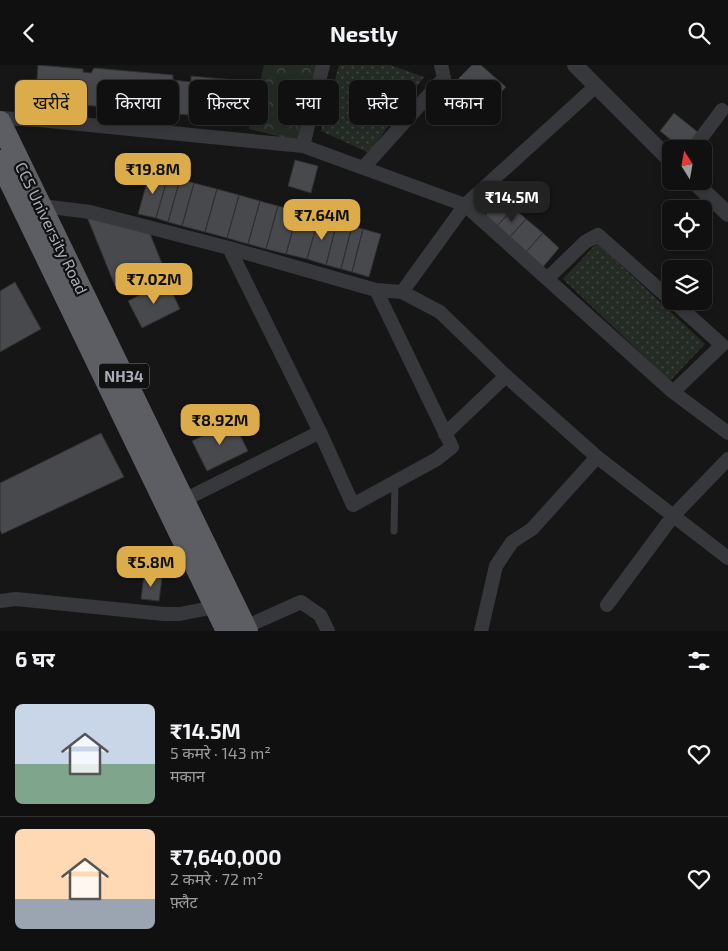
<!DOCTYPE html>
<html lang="hi">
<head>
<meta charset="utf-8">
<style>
	:root { --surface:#101011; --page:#1e1e1f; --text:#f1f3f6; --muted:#9c9d9f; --line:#303031; --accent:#dbac49 }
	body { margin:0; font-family:"Exo 2","Noto Sans Devanagari",sans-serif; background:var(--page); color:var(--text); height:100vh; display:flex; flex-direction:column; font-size:19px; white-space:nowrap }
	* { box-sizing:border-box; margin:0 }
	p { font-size:16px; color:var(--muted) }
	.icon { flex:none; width:28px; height:28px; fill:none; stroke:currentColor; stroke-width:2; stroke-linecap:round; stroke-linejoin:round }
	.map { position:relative; height:566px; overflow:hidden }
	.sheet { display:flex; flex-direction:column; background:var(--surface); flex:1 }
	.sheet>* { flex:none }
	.banner { position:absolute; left:15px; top:15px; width:699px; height:45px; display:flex; gap:10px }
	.needle { width:32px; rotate:349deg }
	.fabs { position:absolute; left:662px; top:75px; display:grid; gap:10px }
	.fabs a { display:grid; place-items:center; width:50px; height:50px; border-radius:8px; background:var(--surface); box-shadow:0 2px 8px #0003,0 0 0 1px var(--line); font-size:25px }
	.price { position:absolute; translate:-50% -42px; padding:0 11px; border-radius:10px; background:var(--accent); color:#111; font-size:16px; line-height:32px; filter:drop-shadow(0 1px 2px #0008) }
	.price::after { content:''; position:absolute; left:50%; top:30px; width:15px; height:11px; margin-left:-8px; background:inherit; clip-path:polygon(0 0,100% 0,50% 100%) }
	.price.selected { background:#222; color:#fff }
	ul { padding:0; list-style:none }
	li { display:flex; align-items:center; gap:15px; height:125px; padding:0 15px }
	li+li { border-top:1px solid var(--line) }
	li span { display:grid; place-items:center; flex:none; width:140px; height:100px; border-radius:8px; color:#555 }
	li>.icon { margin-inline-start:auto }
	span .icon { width:60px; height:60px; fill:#fffc; stroke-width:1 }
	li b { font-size:21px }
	h2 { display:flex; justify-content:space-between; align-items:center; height:60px; padding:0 15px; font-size:21px }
	.tag { padding:0 18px; border-radius:8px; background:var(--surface); box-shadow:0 2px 8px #0003,0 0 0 1px var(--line); font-size:18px; line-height:45px }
	.tag.selected { background:var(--accent); color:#111 }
	header { display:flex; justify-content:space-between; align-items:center; height:65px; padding:0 15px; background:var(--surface); font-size:22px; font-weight:700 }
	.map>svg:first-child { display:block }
	.grass { fill:url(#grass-dots) }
	.forest { fill:url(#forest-crowns) }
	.building { fill:#48494c; stroke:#303033 }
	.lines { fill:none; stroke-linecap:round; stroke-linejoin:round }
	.service { stroke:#37383c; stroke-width:7 }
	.minor { stroke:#37383c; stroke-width:14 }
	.tertiary { stroke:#37383c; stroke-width:16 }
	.trunk { stroke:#5c5e63; stroke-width:22 }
	.labels { text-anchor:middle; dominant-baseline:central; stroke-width:4.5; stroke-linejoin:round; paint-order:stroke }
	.shield { fill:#111112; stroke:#7b7e84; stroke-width:1 }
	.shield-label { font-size:15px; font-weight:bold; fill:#a9adb5 }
	.street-label { font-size:16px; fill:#a9adb5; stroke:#111112 }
</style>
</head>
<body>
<header><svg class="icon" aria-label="back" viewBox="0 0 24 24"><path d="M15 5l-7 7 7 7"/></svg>Nestly<svg class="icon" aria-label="search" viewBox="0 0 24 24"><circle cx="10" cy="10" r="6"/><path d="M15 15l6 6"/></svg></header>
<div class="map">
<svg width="728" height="566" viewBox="0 0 728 566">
	<defs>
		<pattern id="grass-dots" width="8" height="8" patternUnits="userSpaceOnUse" patternTransform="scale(1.25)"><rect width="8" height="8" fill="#242b25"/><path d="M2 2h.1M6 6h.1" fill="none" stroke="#414742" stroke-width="1.8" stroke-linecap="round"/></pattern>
		<pattern id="forest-crowns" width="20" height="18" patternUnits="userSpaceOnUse" patternTransform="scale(1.25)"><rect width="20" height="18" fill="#242b25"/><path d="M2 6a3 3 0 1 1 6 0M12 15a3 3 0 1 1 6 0" fill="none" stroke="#414742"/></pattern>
	</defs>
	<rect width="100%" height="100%" fill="#161617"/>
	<!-- grass -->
	<path class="grass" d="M339 0H390L424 12 369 88 321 66Z
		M597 178 705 279 670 316 563 214Z"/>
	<!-- forest -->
	<path class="forest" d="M264 0H320L302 77 249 64Z"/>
	<!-- building -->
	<path class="building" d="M38 0 83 4V7L91 8 94 3 173 10V15L191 17V11L234 15 230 54 40 36 41 26H36Z
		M472 0H481L506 22 487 43 457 15Z
		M674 48 699 68 685 84H682L660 66Z
		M295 95 318 101 311 128 288 121Z
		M150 106 168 111 156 153 138 149Z
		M168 111 180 114 168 157 156 153Z
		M180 114 194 118 182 161 168 157Z
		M194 118 217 124 205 167 182 161Z
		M217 124 239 130 227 173 205 167Z
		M239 130 260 136 248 179 227 173Z
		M502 132 514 143 497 161 485 150Z
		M260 136 278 141 266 184 248 179Z
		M278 141 298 146 286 189 266 184Z
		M514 143 526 154 510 172 497 161Z
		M298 146 319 152 307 194 286 189Z
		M87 152 149 166 163 201 115 221Z
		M319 152 337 157 326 200 307 194Z
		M526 154 543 168 526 187 510 172Z
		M337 157 352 161 341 204 326 200Z
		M352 161 363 164 352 207 341 204Z
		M363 164 381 169 369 212 352 207Z
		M543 168 559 183 543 202 526 187Z
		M167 216 180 244 142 263 128 236Z
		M15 217 41 264 0 287V226Z
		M233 356 248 386 207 406 192 376Z
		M101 368 124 412 2 469 0 465V418Z
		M121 483 163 486 161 509 120 505Z
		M144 510 162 513 159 536 141 534Z"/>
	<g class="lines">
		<!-- service -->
		<path class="service" d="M394 466 395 418"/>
		<!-- minor -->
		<path class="minor" d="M0 53 39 55 303 81 465 140 673 327 728 368
			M303 81 323 0
			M693 84 722 45
			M364 102 444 13 441 0
			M42 141 90 147 229 183 376 225 402 227 440 247 506 311 597 392 728 493
			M229 183 320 367 353 440 437 394 452 382 376 225
			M548 213 585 177 598 170 671 235
			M402 227 465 140 596 21
			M673 236 722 280 673 327
			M445 369 506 311
			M184 435 320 367
			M0 536 16 534 164 549H180L215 542
			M607 540 673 451 728 394
			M245 562 301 537 320 550 328 566
			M481 566 496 501 512 477 532 464 597 392"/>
		<!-- tertiary -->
		<path class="tertiary" d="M575 0 671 96
			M693 116 728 149"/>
		<!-- trunk -->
		<path class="trunk" d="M0 57 247 566
			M0 96 227 566"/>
	</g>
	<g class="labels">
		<!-- shield labels -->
		<rect class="shield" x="99" y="298.5" width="50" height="25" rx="4"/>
		<g class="shield-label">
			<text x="124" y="311">NH34</text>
		</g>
		<!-- street labels -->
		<g class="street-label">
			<text transform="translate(52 163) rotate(64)">CCS University Road</text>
		</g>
	</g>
</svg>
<div class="fabs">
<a><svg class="needle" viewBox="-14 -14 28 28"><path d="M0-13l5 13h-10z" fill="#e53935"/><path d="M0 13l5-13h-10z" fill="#9c9d9f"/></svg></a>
<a><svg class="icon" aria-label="locate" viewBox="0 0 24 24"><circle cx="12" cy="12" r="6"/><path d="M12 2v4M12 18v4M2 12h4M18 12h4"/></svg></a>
<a><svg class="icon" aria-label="layers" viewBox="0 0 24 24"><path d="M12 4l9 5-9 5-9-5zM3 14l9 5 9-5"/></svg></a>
</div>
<b class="price" style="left:153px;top:130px">₹19.8M</b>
<b class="price selected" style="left:512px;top:158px">₹14.5M</b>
<b class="price" style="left:322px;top:176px">₹7.64M</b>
<b class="price" style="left:154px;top:240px">₹7.02M</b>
<b class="price" style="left:220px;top:381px">₹8.92M</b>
<b class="price" style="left:151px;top:523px">₹5.8M</b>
<div class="banner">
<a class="tag selected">खरीदें</a>
<a class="tag">किराया</a>
<a class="tag">फ़िल्टर</a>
<a class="tag">नया</a>
<a class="tag">फ़्लैट</a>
<a class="tag">मकान</a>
</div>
</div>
<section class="sheet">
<h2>6 घर<svg class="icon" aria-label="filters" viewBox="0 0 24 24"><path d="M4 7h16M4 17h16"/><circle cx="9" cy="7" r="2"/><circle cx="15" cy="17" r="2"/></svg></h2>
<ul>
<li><span style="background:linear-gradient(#c9d6e8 60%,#7fa58c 0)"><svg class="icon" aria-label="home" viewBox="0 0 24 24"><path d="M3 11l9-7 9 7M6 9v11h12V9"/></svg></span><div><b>₹14.5M</b><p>5 कमरे · 143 m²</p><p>मकान</p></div><svg class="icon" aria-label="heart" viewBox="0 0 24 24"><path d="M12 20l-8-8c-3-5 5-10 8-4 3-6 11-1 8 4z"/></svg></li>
<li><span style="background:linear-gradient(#ffd9b3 70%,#9aa5b1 0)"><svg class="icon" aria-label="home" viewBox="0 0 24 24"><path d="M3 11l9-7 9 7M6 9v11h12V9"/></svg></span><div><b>₹7,640,000</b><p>2 कमरे · 72 m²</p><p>फ़्लैट</p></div><svg class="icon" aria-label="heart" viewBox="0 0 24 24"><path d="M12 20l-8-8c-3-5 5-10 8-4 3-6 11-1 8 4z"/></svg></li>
</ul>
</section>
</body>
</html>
